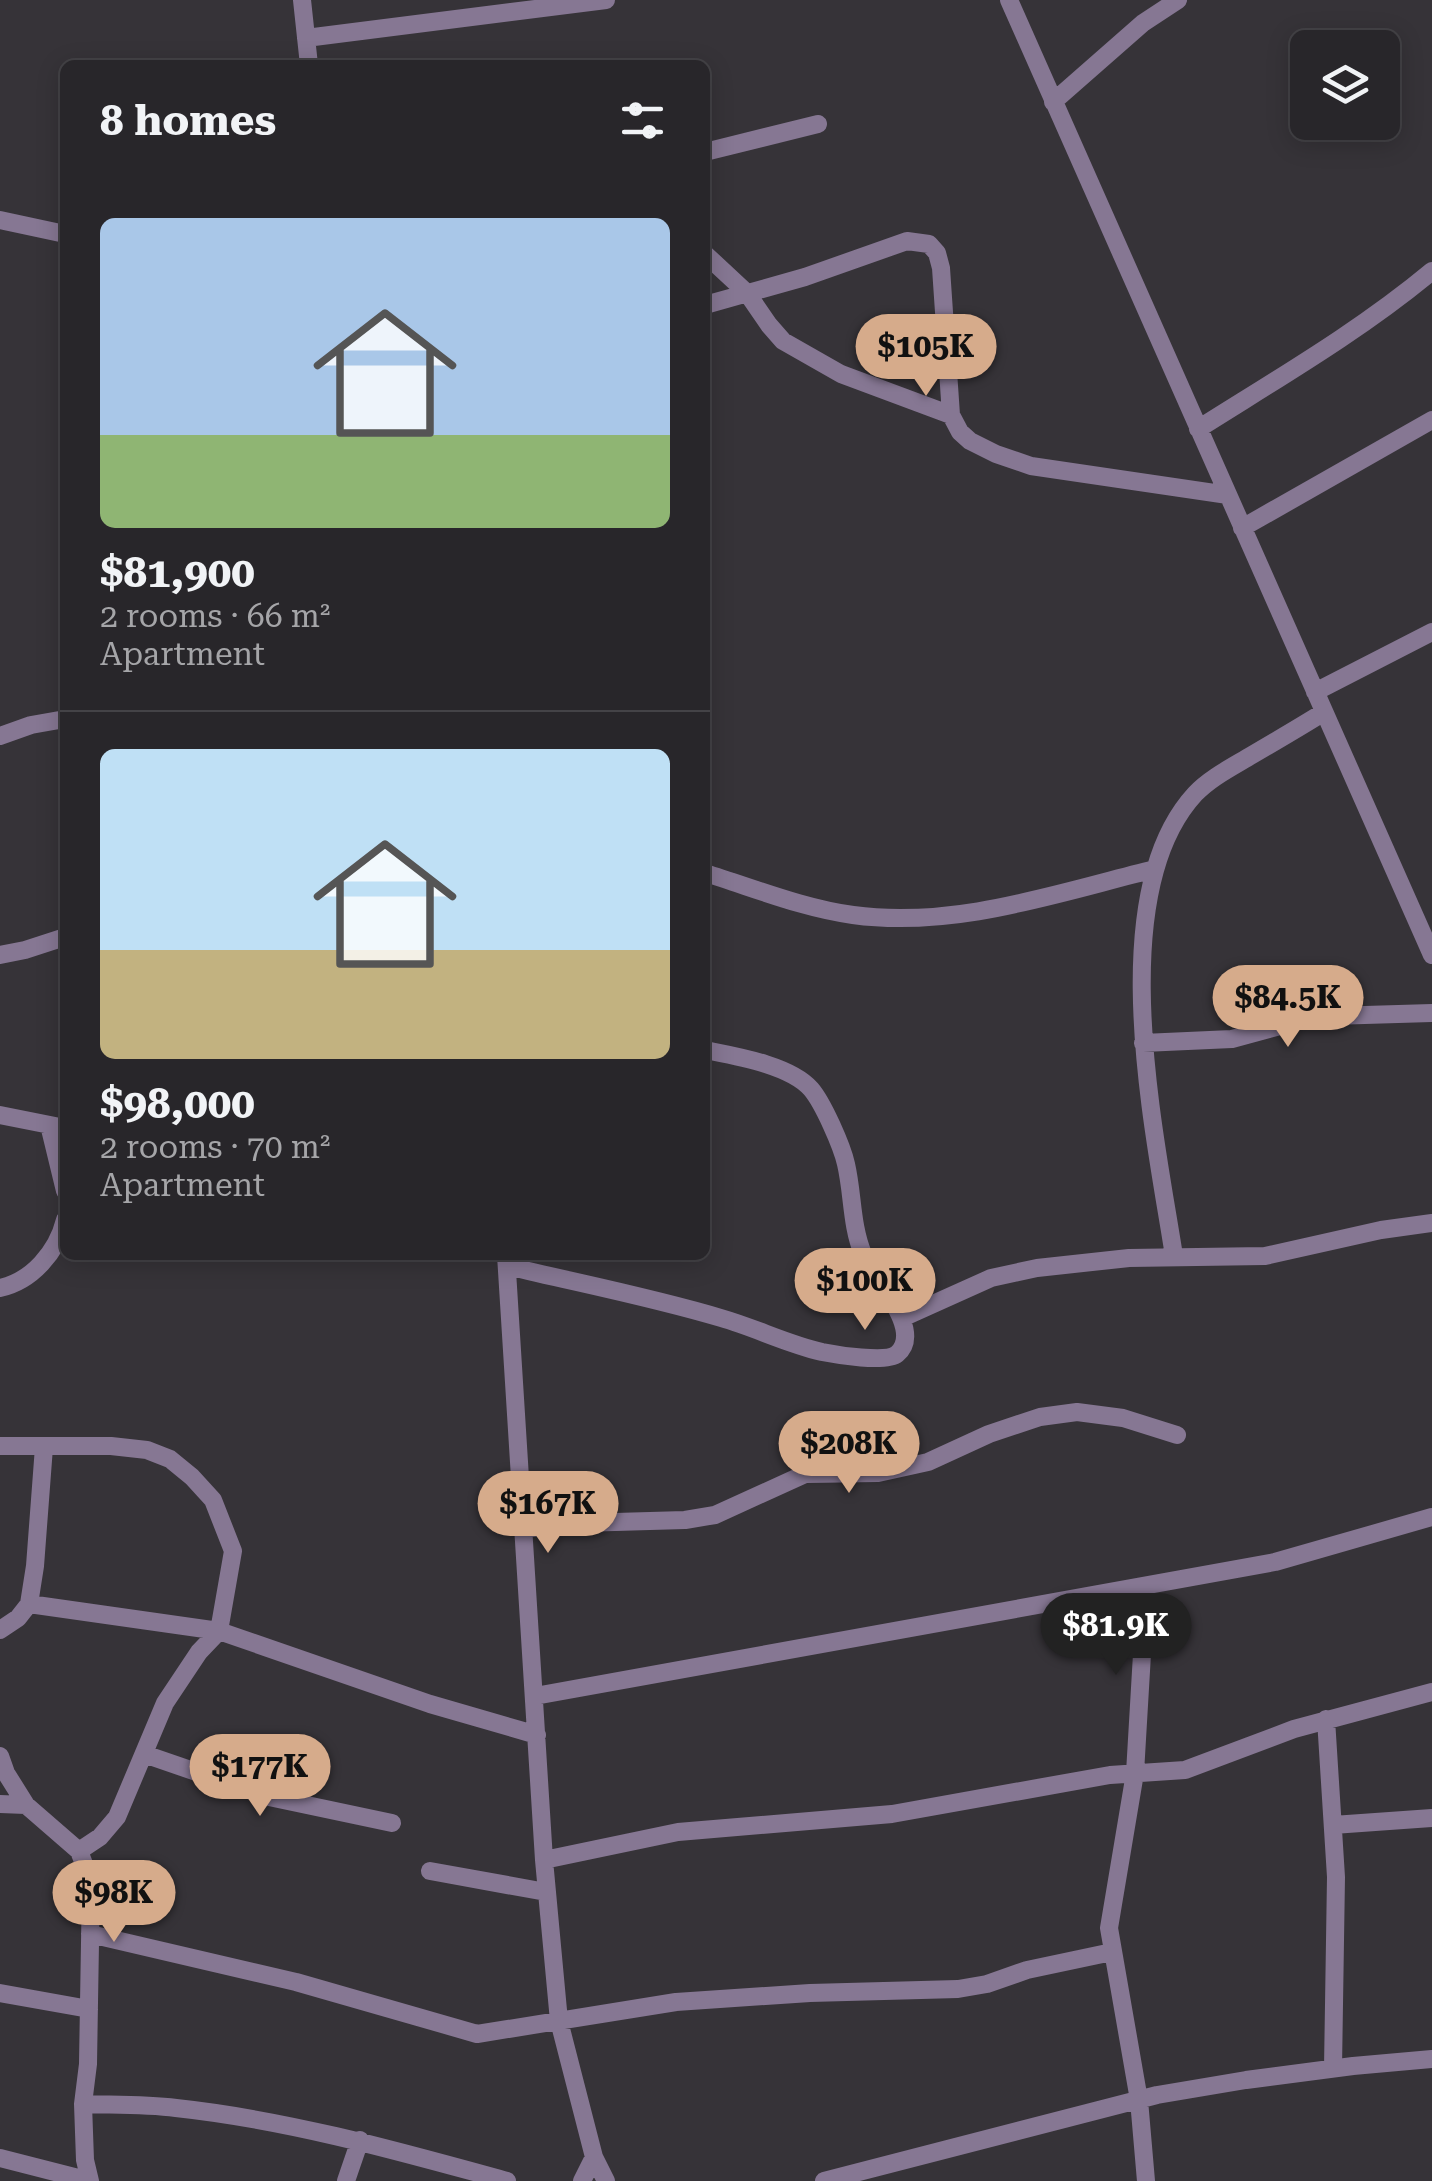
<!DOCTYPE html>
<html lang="en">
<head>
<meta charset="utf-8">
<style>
	:root { --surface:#28262a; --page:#343236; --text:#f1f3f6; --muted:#a5a5a8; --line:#444347; --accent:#d6ab8b }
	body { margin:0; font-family:"Roboto Serif",serif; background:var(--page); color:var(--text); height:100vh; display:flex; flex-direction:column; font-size:38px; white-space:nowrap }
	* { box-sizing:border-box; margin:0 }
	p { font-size:32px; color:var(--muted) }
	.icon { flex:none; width:55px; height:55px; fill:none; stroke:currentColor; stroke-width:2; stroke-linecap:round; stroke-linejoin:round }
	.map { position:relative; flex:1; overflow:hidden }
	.drawer { position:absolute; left:60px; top:60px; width:650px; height:1200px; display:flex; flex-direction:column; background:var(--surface); border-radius:15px; box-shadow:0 5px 25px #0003,0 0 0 2px var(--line) }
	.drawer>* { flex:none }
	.controls { position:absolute; left:1290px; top:30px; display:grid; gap:20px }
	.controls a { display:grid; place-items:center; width:110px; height:110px; border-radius:15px; background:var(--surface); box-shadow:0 5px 25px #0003,0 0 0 2px var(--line); font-size:50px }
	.price { position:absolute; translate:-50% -85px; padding:0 22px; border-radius:35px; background:var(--accent); color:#111; font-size:32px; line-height:65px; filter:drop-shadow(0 2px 5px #0008) }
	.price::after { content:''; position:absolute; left:50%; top:60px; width:30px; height:22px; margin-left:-15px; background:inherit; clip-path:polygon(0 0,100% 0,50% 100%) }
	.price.active { background:#222; color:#fff }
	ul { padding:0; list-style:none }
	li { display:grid; align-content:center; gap:20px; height:530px; padding:0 40px }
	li+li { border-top:2px solid var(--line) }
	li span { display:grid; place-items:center; height:310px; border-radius:15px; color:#555 }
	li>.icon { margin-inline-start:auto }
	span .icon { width:180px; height:180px; fill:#fffc; stroke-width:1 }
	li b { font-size:42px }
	h2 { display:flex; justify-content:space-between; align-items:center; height:120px; padding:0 40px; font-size:42px }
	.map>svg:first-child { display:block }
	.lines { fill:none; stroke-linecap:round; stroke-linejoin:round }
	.street { stroke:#867793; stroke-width:18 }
</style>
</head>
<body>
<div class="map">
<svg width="1432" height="2181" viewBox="0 0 1432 2181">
	<rect width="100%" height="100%" fill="#363338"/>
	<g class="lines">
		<!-- street -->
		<path class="street" d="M302 0 309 65
			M1009 0 1432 955
			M306 38 606 0
			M1053 102 1143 23 1178 0
			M705 152 818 124
			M0 220 65 234
			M705 254 747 293 769 325 783 341 841 374 951 415
			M705 305 805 277 907 241 929 244 937 253 941 268 951 415 960 432 970 441 996 454 1031 466 1228 495
			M1198 429C1277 379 1360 331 1432 271
			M1242 528 1432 420
			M1315 692 1432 632
			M0 736 31 725 65 719
			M705 873C754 888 802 908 853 915 955 929 1057 893 1155 869
			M0 955 25 950 65 937
			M1143 1043 1232 1039 1310 1018 1331 1016 1432 1013
			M0 1115 65 1128
			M49 1125 65 1191
			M506 1255 544 1860 559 2021 594 2157 582 2181
			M1174 1256C1155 1133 1102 895 1195 794 1210 778 1232 767 1252 755 1276 741 1300 727 1324 712
			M507 1266C578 1283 651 1297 721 1318 756 1328 787 1344 822 1352 837 1355 886 1363 897 1354 925 1331 873 1277 863 1254 851 1225 853 1194 846 1164 842 1146 823 1103 811 1089 790 1065 735 1056 705 1050
			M0 1288C32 1281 57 1252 65 1220
			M902 1318 991 1278 1037 1268 1129 1258 1265 1256 1381 1230 1432 1223
			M0 1446H111L147 1450 170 1459 192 1477 213 1500 233 1551 219 1631 199 1652 165 1703 117 1817 100 1837 79 1851
			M522 1529 580 1523 685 1520 715 1515 805 1474 878 1473 928 1462 989 1434 1040 1417 1077 1412 1123 1418 1177 1435
			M1146 1586 1135 1773 1109 1928 1139 2100 1146 2181
			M29 1604 219 1631 430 1704 537 1735
			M0 1630 18 1618 29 1604 35 1566 44 1447
			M535 1696 1275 1562 1432 1517
			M1326 1719 1336 1877 1333 2068
			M144 1754 269 1797 392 1823
			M0 1756 6 1773 26 1805 79 1851 91 1882 88 2064 83 2104 85 2160 90 2181 0 2158
			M0 1804 26 1805
			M1333 1825 1432 1818
			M544 1860 678 1832 892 1814 1110 1775 1185 1770 1294 1729 1432 1692
			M430 1871 546 1892
			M90 1934 296 1982 477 2034 676 2002 810 1993 958 1989 987 1984 1027 1970 1112 1952
			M0 1993 89 2009
			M83 2104C114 2105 145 2104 176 2108 288 2120 398 2151 507 2181
			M594 2157 606 2181
			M346 2181 360 2140
			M824 2181 1157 2095 1246 2080 1353 2066 1432 2059"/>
	</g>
</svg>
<div class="controls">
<a><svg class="icon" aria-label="layers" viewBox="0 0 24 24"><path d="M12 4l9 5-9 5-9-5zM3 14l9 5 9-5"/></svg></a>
</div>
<b class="price" style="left:926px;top:399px">$105K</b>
<b class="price" style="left:1288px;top:1050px">$84.5K</b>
<b class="price" style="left:865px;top:1333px">$100K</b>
<b class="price" style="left:849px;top:1496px">$208K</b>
<b class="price" style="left:548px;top:1556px">$167K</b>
<b class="price active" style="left:1116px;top:1678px">$81.9K</b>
<b class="price" style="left:260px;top:1819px">$177K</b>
<b class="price" style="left:114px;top:1945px">$98K</b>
<section class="drawer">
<h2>8 homes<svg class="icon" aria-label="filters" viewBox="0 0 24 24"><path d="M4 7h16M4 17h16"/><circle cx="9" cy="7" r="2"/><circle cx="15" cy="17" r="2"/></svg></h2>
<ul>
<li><span style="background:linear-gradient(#a9c7e8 70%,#8fb573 0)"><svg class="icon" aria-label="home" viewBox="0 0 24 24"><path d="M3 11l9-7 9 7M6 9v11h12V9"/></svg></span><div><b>$81,900</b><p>2 rooms · 66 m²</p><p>Apartment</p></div></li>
<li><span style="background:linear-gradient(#bfe0f5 65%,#c2b280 0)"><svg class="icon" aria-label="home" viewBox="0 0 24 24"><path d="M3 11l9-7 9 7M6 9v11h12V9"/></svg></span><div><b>$98,000</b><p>2 rooms · 70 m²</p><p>Apartment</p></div></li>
</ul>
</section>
</div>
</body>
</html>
